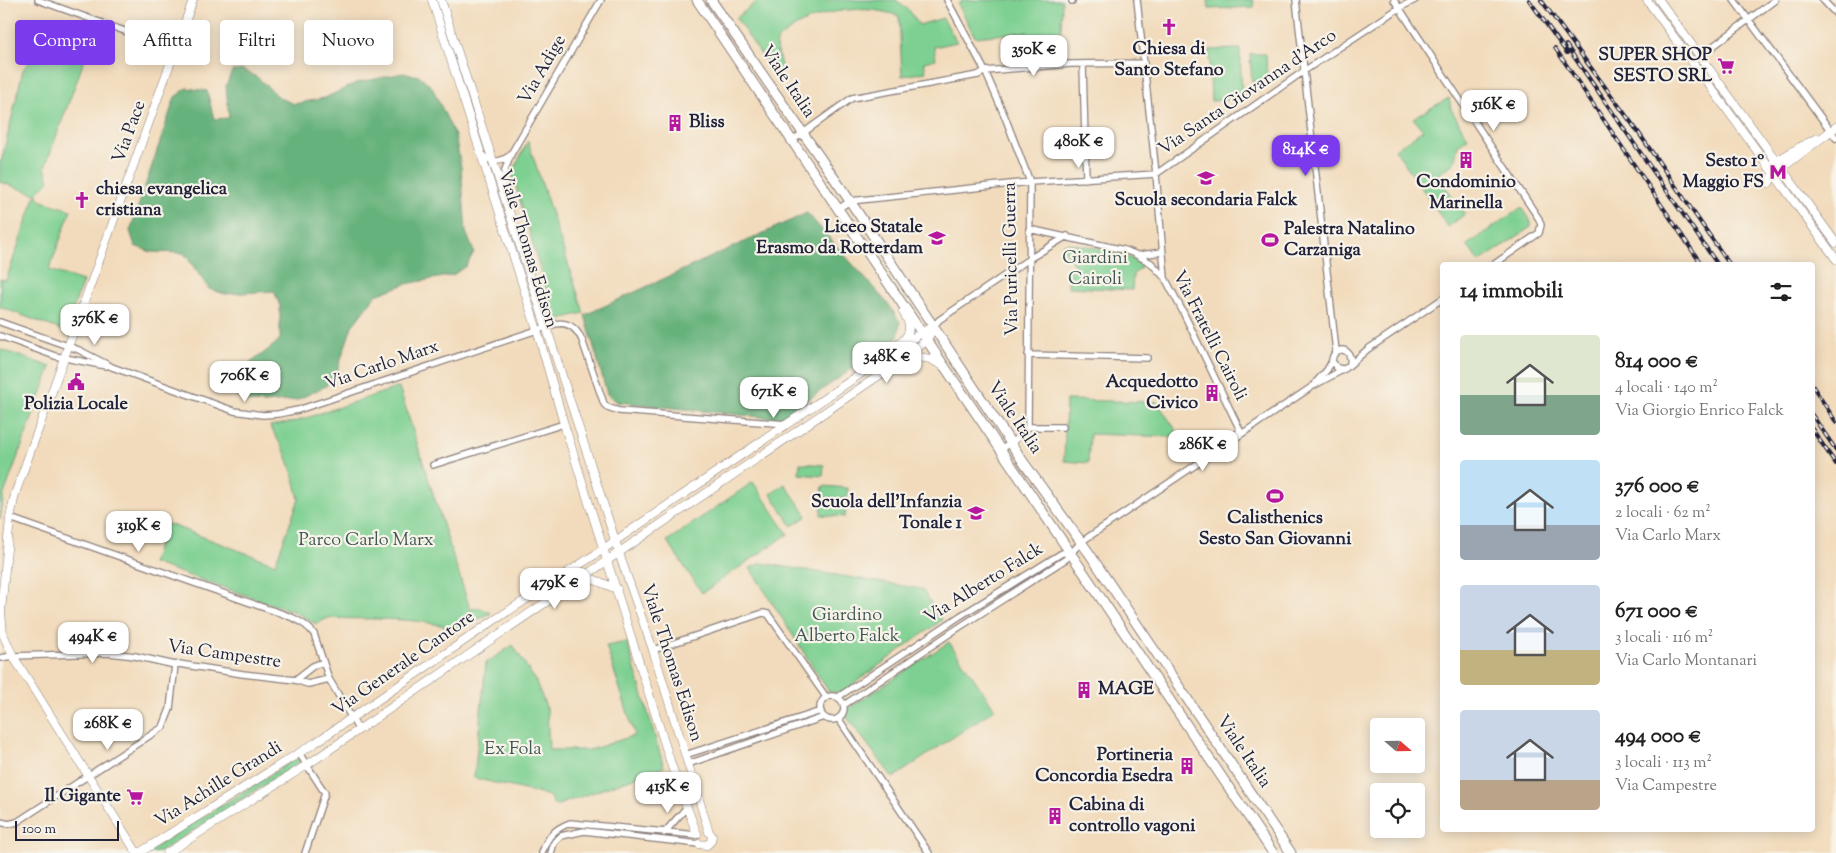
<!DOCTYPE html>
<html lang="it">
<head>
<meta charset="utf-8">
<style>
	:root { --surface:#fff; --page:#f6f6f6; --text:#222; --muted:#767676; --accent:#7c3aed }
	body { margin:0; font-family:"Sorts Mill Goudy",serif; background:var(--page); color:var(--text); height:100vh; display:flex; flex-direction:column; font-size:19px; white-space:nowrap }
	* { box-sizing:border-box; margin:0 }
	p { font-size:16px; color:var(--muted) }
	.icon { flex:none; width:28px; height:28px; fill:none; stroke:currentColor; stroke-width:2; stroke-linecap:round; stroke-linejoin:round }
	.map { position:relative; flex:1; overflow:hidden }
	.panel { position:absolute; left:1440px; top:262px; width:375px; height:570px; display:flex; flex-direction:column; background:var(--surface); border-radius:5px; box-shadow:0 2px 12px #0003 }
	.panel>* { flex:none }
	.banner { position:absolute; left:15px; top:20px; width:475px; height:45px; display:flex; gap:10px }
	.needle { width:32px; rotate:110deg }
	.tools { position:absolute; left:1370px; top:718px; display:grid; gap:10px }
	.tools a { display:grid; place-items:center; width:55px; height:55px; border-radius:5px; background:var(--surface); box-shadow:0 2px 12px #0003; font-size:25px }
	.scale { position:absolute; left:15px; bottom:12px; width:104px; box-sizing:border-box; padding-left:5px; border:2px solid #22223b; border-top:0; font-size:14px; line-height:18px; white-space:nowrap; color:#22223b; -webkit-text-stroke:4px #f7f3e8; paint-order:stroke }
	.price { position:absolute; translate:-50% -42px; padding:0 11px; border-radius:10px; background:#fff; color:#222; font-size:16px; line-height:32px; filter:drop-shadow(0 1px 2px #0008) }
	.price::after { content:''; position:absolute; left:50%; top:30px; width:15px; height:11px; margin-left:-8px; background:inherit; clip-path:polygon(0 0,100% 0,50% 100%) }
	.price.on { background:var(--accent); color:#fff }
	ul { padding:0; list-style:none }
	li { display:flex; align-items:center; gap:15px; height:125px; padding:0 20px }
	li span { display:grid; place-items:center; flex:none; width:140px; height:100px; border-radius:5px; color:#555 }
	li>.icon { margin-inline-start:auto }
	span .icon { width:60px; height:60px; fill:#fffc; stroke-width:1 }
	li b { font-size:21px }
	h2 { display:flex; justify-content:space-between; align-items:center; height:60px; padding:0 20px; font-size:21px }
	.chip { padding:0 18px; border-radius:5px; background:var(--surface); box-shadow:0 2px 12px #0003; font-size:18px; line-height:45px }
	.chip.on { background:var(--accent); color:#fff }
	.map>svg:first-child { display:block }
	.green { fill:#7ed092; stroke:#507966 }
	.forest { fill:#66b27c; stroke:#446a5c }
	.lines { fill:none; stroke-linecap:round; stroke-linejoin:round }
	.street-casing { stroke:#8a7e7c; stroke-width:8 }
	.secondary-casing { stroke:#8a7e7c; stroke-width:9 }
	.primary-casing { stroke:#8a7e7c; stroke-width:11 }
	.street { stroke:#fff; stroke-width:5.5 }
	.secondary { stroke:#fff; stroke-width:8 }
	.primary { stroke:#fff; stroke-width:9 }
	.rail-casing { stroke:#22223b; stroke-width:4 }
	.rail { stroke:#f7f3e8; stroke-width:2; stroke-dasharray:5.5; stroke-linecap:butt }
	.labels { text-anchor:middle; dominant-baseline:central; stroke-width:4.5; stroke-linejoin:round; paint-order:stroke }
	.poi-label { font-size:18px; font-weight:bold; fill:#22223b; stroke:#f7f3e8; text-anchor:end }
	.street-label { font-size:18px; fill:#22223b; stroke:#f7f3e8 }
	.park-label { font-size:18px; fill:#3e5655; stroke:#f7f3e8 }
</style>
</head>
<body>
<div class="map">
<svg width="1836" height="853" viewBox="0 0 1836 853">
	<rect width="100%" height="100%" fill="#f7f3e8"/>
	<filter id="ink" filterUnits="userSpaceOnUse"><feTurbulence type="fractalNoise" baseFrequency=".02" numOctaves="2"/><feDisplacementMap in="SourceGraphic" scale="10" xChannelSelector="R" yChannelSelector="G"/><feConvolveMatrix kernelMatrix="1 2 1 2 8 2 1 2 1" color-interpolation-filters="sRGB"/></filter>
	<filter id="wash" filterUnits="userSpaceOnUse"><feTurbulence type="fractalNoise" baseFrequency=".0096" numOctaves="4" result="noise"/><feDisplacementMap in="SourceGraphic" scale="20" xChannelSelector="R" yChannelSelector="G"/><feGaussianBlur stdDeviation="1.12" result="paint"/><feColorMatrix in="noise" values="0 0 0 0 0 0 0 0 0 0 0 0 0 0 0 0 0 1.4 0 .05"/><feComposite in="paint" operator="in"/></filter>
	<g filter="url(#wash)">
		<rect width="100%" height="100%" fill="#f2dbbc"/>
		<!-- green -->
		<path class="green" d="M759 0H896L909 10 919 25 943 18 957 42 934 47 936 59 924 62 926 72 902 76 899 16C858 2 811 11 778 39L776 46 782 69 775 75 736 18Z
			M963 0H1062L1061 34 1040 36 1042 54 1028 56 1027 32 975 37 958 4Z
			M1208 0H1253L1254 7 1209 9Z
			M52 28 91 42 45 167 49 181 36 194 42 201 71 210 49 270 83 281 66 328 61 330 0 307V279L6 280 36 194 0 182V162L2 159 23 70Z
			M1240 49 1242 99 1211 101 1209 50Z
			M1250 54H1266L1267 82 1252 83Z
			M1449 98 1451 109 1468 138 1458 145 1454 163 1437 175 1465 214 1448 227 1395 149 1423 130 1413 118Z
			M528 141 584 313 555 320 512 173Z
			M1522 207 1531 221V227L1479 262 1467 245Z
			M1068 243C1092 248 1122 249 1142 266L1133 275 1132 290 1068 287 1069 269 1075 267 1062 245Z
			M0 349 51 367 4 494 0 519Z
			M399 387 470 609 481 608 491 613 457 630C419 616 369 620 328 618L316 624 295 612 152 563 166 523 275 564 299 499 293 474 286 454 270 426 294 422Z
			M1066 400 1157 402 1178 433 1170 437 1090 434 1088 463 1064 461Z
			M800 463 824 465 823 476 799 474Z
			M753 482 788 534 702 593 667 541Z
			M785 484 807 516 792 526 771 494Z
			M823 486 848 488 847 499 822 497Z
			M822 504 846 506 845 517 821 515Z
			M762 563 922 589 942 620 841 693 829 692 750 568Z
			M627 642 664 767 555 806 549 796 474 778 486 663 513 645 535 680 547 709 549 750H590L635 735 606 646Z
			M949 642 995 709 893 778 846 716 849 708Z
			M297 758 300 762 160 852 146 853Z"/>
		<!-- forest -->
		<path class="forest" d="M243 70 257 77 280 98 294 104 325 98 356 83 403 73 420 76 432 87 455 136 461 167 466 232 474 252 466 266 453 275 406 284 376 295 352 326 336 374 326 386 297 400 265 403 249 402 234 395 233 379C247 362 265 355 280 339V306L274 291 225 294 209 289 184 253 151 252 135 246 130 231 175 97 187 88 207 91 214 119 229 118 226 86 232 71Z
			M807 213 889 305 900 322 898 337 780 419 617 402 607 394 585 315Z"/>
	</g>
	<g filter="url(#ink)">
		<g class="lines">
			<!-- street casing -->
			<g class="street-casing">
				<path id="street" d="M38 0 175 49
					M947 0 985 71 1005 117 1030 182 1028 427 1016 439 1001 450
					M1072 0V1
					M1137 0 1156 174 1165 278
					M1296 0 1336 351
					M1394 0 1539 219 1541 225 1539 233 1493 265
					M1734 0 1836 138
					M1823 0 1836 14
					M1700 56 1775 0
					M1083 64 1086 179
					M792 141 852 98 978 75 985 71 1071 64 1143 63
					M482 155C491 163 499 163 509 156
					M502 187 505 170 511 154 601 0
					M838 209 850 201 1030 182 1156 174 1304 71 1399 8 1415 0
					M1029 229 1124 250 1135 254 1151 263 1165 278 1183 312 1240 430 1237 434
					M1140 255 1162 252
					M0 322 79 350 112 367 234 411 263 415 278 414 298 410 552 325C566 320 576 327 582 340L604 404 607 407 619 411 787 424
					M934 326 939 320 1029 259 1067 236
					M0 336 55 356 106 366
					M1028 355 1147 358
					M1343 369 1337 368 1332 361C1333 345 1353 347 1350 363
					M1316 382 1327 370 1332 361
					M1028 427H1063
					M433 465 564 424
					M10 518 262 607C279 613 303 618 314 634L329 679 358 729
					M653 650 763 613 768 614 826 697
					M0 658 13 656 109 653 135 656 175 665 179 664 243 674 295 680 308 684 329 679
					M295 680 313 666 323 662
					M820 708a12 12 0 1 1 24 0a12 12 0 1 1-24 0Z
					M838 697 960 616 1062 553H1070
					M844 705 955 630 1066 559 1081 542 1313 386 1346 368 1368 349 1442 299
					M838 718 929 853
					M299 753 325 793 305 853
					M685 755 821 711
					M688 764 824 717
					M0 822 9 824 17 822 163 727 170 709 175 665
					M664 833 687 807
					M542 853C547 837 554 829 570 823L697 835
					M551 853 554 843 561 836 584 831 699 844"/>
			</g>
			<!-- secondary casing -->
			<g class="secondary-casing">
				<path id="secondary" d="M432 0 537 330 564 424 673 770 697 834
					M441 0 622 562 653 650 709 832 712 836 711 841 707 845 699 844
					M1647 0 1836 259
					M1659 0 1836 243
					M1773 163 1800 147 1817 138
					M1769 183 1774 174 1836 127
					M900 343C912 334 911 324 903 312
					M909 355 930 359 943 366
					M585 576 617 589
					M137 853 13 656 3 634 1 611 10 518 15 494 193 0
					M139 853 315 743 493 621 596 554 922 332 934 326
					M167 853 307 765 909 355 927 340 934 326"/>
			</g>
			<!-- primary casing -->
			<g class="primary-casing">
				<path id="primary" d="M697 0 1273 853
					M711 0 850 201 1024 463 1089 553 1291 853"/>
			</g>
			<!-- street -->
			<use href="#street" class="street"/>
			<!-- secondary -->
			<use href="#secondary" class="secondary"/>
			<!-- primary -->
			<use href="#primary" class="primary"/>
			<!-- rail casing -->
			<g class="rail-casing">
				<path id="rail" d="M1529 0 1567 53
					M1541 0 1636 129 1730 265
					M1566 45 1718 265
					M1555 48 1702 265
					M1812 385 1836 422
					M1812 415 1836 450
					M1812 429 1836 464"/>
			</g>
			<!-- rail -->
			<use href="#rail" class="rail"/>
		</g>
	</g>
	<!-- icons -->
	<defs>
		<g id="church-bare" transform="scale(1.35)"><path d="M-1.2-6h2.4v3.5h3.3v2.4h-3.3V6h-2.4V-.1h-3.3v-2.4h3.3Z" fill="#b5179e" stroke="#f7f3e8" stroke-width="2.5" paint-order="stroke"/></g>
		<g id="supermarket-bare" transform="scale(1.35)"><path d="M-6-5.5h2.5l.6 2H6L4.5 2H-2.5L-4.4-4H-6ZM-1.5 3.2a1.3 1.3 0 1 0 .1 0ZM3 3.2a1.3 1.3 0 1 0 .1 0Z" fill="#b5179e" stroke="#f7f3e8" stroke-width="2.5" paint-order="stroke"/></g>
		<g id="building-bare" transform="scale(1.35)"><path d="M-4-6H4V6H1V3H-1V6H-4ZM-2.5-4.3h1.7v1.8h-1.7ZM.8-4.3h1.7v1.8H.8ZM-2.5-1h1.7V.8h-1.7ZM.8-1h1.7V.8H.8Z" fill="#b5179e" stroke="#f7f3e8" stroke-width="2.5" paint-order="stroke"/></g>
		<g id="metro-bare" transform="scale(1.35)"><path d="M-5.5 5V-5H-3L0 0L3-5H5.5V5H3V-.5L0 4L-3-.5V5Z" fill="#b5179e" stroke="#f7f3e8" stroke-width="2.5" paint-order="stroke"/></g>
		<g id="school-bare" transform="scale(1.35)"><path d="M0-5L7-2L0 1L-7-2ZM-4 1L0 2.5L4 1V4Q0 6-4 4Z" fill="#b5179e" stroke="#f7f3e8" stroke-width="2.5" paint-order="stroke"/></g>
		<g id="stadium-bare" transform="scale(1.35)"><path d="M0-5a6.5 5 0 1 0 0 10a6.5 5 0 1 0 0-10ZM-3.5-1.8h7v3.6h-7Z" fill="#b5179e" stroke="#f7f3e8" stroke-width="2.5" paint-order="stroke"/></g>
		<g id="civic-bare" transform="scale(1.35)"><path d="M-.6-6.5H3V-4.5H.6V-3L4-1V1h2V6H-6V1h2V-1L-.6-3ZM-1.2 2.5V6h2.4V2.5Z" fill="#b5179e" stroke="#f7f3e8" stroke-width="2.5" paint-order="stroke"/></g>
	</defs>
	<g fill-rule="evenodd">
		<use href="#church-bare" x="1169" y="27"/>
		<use href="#supermarket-bare" x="1726" y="66"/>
		<use href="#building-bare" x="675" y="123"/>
		<use href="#building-bare" x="1466" y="160"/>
		<use href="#metro-bare" x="1778" y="172"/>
		<use href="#school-bare" x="1206" y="178"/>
		<use href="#church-bare" x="82" y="200"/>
		<use href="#school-bare" x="937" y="238"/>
		<use href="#stadium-bare" x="1270" y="240"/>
		<use href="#civic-bare" x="76" y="382"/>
		<use href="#building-bare" x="1212" y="393"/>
		<use href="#stadium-bare" x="1275" y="496"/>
		<use href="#school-bare" x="976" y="513"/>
		<use href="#building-bare" x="1084" y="690"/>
		<use href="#building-bare" x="1187" y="766"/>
		<use href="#supermarket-bare" x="135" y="797"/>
		<use href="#building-bare" x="1055" y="816"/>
	</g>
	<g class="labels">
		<!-- poi labels -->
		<g class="poi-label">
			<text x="1169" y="50" text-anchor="middle">Chiesa di<tspan x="1169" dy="21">Santo Stefano</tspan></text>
			<text x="1712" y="56">SUPER SHOP<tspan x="1712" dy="21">SESTO SRL</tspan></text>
			<text x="689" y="123" text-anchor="start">Bliss</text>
			<text x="1764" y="162">Sesto 1º<tspan x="1764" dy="21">Maggio FS</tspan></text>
			<text x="1466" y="183" text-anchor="middle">Condominio<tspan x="1466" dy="21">Marinella</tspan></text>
			<text x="96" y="190" text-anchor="start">chiesa evangelica<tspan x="96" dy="21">cristiana</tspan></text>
			<text x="1206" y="201" text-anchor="middle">Scuola secondaria Falck</text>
			<text x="923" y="228">Liceo Statale<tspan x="923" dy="21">Erasmo da Rotterdam</tspan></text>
			<text x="1284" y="230" text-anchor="start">Palestra Natalino<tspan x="1284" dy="21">Carzaniga</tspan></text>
			<text x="1198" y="383">Acquedotto<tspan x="1198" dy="21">Civico</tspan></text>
			<text x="76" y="405" text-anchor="middle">Polizia Locale</text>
			<text x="962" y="503">Scuola dell'Infanzia<tspan x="962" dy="21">Tonale 1</tspan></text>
			<text x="1275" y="519" text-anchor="middle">Calisthenics<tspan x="1275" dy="21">Sesto San Giovanni</tspan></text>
			<text x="1098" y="690" text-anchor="start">MAGE</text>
			<text x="1173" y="756">Portineria<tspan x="1173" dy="21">Concordia Esedra</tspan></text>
			<text x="121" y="797">Il Gigante</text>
			<text x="1069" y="806" text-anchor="start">Cabina di<tspan x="1069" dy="21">controllo vagoni</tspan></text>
		</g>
		<!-- street labels -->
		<g class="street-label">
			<text transform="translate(543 70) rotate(-60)">Via Adige</text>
			<text transform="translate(787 82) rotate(56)">Viale Italia</text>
			<text transform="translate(1248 93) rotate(-34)">Via Santa Giovanna d'Arco</text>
			<text transform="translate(130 132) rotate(-70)">Via Pace</text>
			<text transform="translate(527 249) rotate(73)">Viale Thomas Edison</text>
			<text transform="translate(1012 259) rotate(-91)">Via Puricelli Guerra</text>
			<text transform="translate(1209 336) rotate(63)">Via Fratelli Cairoli</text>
			<text transform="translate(382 366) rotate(-19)">Via Carlo Marx</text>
			<text transform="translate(1014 418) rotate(56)">Viale Italia</text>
			<text transform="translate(984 584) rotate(-32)">Via Alberto Falck</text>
			<text transform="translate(224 655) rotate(8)">Via Campestre</text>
			<text transform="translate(671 663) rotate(72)">Viale Thomas Edison</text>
			<text transform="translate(404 664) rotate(-35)">Via Generale Cantore</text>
			<text transform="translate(1243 752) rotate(56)">Viale Italia</text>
			<text transform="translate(219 785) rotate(-32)">Via Achille Grandi</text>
		</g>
		<!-- park labels -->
		<g class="park-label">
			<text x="1095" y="259">Giardini<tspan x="1095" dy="21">Cairoli</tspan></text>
			<text x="366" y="541">Parco Carlo Marx</text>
			<text x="847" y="616">Giardino<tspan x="847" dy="21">Alberto Falck</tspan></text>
			<text x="513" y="750">Ex Fola</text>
		</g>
	</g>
</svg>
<div class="tools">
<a><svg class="needle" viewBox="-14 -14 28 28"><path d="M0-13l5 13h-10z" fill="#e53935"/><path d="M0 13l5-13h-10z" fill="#767676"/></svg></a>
<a><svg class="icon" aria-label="locate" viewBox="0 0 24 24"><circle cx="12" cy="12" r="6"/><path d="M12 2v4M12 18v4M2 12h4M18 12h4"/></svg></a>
</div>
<div class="scale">100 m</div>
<b class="price" style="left:1034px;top:77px">350K €</b>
<b class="price" style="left:1494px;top:132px">516K €</b>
<b class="price" style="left:1079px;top:169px">480K €</b>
<b class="price on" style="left:1306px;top:177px">814K €</b>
<b class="price" style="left:95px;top:346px">376K €</b>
<b class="price" style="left:887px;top:384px">348K €</b>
<b class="price" style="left:245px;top:403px">706K €</b>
<b class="price" style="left:774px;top:419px">671K €</b>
<b class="price" style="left:1203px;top:472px">286K €</b>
<b class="price" style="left:139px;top:553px">319K €</b>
<b class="price" style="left:555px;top:610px">479K €</b>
<b class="price" style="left:93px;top:664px">494K €</b>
<b class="price" style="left:108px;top:751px">268K €</b>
<b class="price" style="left:668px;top:814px">415K €</b>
<div class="banner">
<a class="chip on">Compra</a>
<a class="chip">Affitta</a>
<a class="chip">Filtri</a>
<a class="chip">Nuovo</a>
</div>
<section class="panel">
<h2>14 immobili<svg class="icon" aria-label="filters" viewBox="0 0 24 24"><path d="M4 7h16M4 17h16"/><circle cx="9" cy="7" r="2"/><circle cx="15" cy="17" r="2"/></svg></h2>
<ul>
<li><span style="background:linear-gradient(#dfe7d0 60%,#7fa58c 0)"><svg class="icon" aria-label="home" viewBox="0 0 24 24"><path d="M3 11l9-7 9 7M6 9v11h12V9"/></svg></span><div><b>814 000 €</b><p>4 locali · 140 m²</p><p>Via Giorgio Enrico Falck</p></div></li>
<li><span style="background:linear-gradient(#bfe0f5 65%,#9aa5b1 0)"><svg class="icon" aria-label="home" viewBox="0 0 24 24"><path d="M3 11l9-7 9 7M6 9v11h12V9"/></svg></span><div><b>376 000 €</b><p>2 locali · 62 m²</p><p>Via Carlo Marx</p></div></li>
<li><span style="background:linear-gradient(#c9d6e8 65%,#c2b280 0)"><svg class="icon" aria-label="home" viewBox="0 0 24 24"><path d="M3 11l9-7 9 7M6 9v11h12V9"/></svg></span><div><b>671 000 €</b><p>3 locali · 116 m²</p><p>Via Carlo Montanari</p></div></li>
<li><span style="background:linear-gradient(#c9d6e8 70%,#b9a48a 0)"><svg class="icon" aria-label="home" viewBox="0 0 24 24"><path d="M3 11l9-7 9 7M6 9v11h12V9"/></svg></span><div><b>494 000 €</b><p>3 locali · 113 m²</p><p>Via Campestre</p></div></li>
</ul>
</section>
</div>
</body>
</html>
